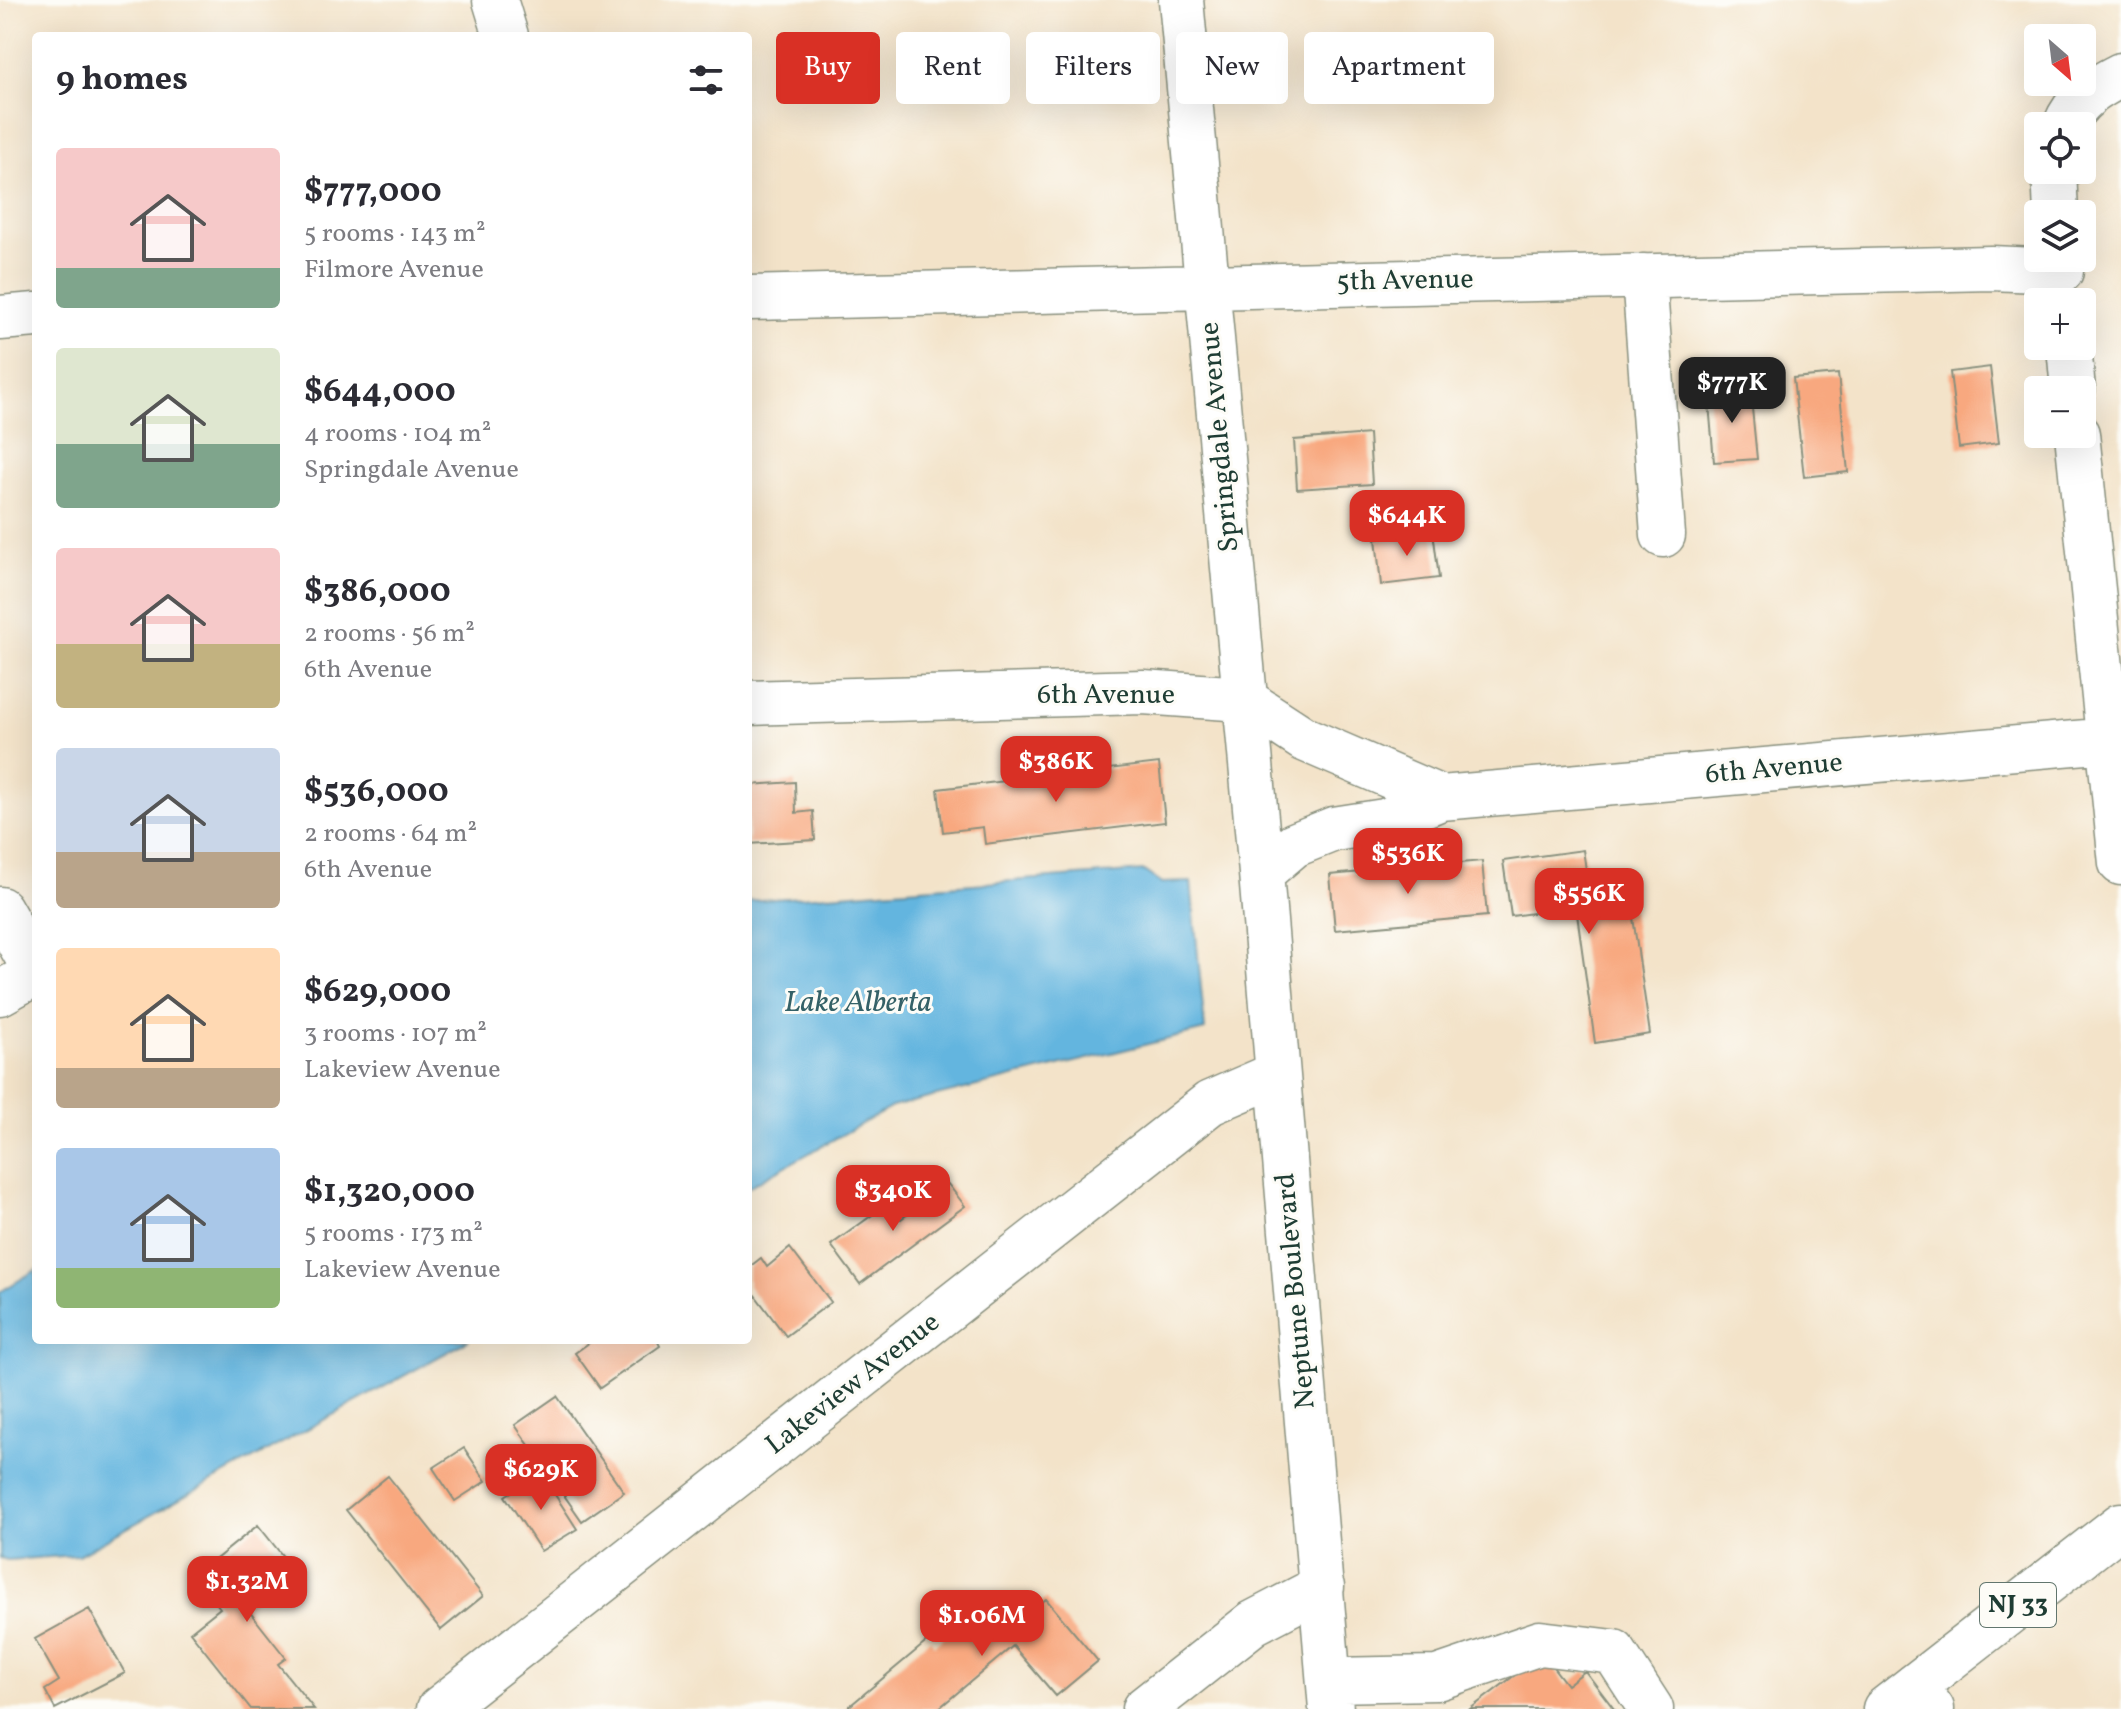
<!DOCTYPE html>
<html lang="en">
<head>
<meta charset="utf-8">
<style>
	:root { --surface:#fff; --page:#f2f2f3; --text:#2b2b33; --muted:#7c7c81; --accent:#d93025 }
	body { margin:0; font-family:Vollkorn,serif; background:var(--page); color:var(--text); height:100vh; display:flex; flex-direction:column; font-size:30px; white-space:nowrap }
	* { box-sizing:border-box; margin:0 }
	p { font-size:26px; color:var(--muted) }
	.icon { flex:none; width:44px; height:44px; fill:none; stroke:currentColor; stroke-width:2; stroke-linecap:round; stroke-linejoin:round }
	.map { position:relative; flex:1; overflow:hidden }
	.panel { position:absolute; left:32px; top:32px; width:720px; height:1312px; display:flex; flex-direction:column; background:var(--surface); border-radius:8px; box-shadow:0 8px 32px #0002 }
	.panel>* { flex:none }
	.hud { position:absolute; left:776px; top:32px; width:760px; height:72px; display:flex; gap:16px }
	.needle { width:52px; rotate:152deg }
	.controls { position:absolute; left:2024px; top:24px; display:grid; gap:16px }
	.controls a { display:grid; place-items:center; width:72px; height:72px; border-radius:8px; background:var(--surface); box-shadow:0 8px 32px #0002; font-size:40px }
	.price { position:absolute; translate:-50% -68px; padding:0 18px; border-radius:16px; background:var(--accent); color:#fff; font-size:26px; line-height:52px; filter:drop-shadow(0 2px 4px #0008) }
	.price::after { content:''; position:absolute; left:50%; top:48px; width:24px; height:18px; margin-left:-12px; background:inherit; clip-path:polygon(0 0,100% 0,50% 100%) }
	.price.selected { background:#222; color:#fff }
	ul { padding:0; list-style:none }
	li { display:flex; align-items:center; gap:24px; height:200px; padding:0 24px }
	li span { display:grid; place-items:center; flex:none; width:224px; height:160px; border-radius:8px; color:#555 }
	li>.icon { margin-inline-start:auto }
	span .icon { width:96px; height:96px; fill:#fffc; stroke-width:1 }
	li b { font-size:34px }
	h2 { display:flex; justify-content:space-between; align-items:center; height:96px; padding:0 24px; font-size:34px }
	.chip { padding:0 28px; border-radius:8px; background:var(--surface); box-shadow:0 8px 32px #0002; font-size:28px; line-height:72px }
	.chip.selected { background:var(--accent); color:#fff }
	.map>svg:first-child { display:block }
	.water { fill:#64b5df; stroke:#42798a; stroke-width:2 }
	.building { fill:#f8a87f }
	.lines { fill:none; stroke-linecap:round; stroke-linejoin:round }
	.minor-casing { stroke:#89907e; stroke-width:47 }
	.highway-casing { stroke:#89907e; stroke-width:47 }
	.minor { stroke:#fff; stroke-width:44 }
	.highway { stroke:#fff; stroke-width:44 }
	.labels { text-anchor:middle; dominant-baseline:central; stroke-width:6; stroke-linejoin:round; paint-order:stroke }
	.shield { fill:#fdfcf7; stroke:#62766e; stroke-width:2 }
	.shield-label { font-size:26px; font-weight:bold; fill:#1f3d34 }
	.street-label { font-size:28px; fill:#1f3d34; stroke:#fdfcf7 }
	.water-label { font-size:30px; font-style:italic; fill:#346167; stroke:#fdfcf7 }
</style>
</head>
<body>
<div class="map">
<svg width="2121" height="1709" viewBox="0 0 2121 1709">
	<rect width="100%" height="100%" fill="#fdfcf7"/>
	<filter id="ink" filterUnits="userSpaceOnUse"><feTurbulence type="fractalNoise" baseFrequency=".0125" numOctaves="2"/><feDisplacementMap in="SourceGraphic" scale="16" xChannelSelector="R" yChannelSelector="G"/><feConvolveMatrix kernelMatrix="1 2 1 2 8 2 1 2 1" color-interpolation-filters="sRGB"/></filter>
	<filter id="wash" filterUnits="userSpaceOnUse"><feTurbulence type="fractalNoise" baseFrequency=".006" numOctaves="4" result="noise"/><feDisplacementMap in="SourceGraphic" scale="32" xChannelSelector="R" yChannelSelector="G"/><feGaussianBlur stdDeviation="1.8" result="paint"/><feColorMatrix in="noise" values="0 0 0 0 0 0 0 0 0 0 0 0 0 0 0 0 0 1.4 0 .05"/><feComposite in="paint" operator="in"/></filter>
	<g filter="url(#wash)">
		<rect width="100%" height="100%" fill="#f3e3c9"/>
		<!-- water -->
		<path class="water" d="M1144 871 1161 883 1191 882 1205 1030 892 1107 748 1187V901Z
			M36 1270V1340H469L78 1555 7 1560 0 1558V1292Z"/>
		<g id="blocks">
			<!-- building -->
			<path class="building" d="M1990 367 1999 443 1959 448 1950 372Z
				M1838 374 1848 472 1804 477 1793 378Z
				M1750 388 1757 459 1714 462 1708 392Z
				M1369 434 1372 484 1297 489 1294 440Z
				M1433 531 1439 578 1381 585 1376 538Z
				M1159 763 1165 822 985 844 983 827 943 832 938 789Z
				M795 782 796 813 813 811 815 840 748 844V785Z
				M1583 850 1589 889 1628 883 1650 1034 1595 1043 1576 907 1511 916 1503 861Z
				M1482 861 1487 916 1335 930 1330 875Z
				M948 1184 965 1206 860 1284 831 1245 889 1203 901 1219Z
				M790 1248 831 1302 786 1336 748 1286V1268L761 1258 767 1267Z
				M593 1340H657L660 1346 600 1388 575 1353Z
				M557 1396 624 1492 582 1521 515 1425Z
				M464 1448 486 1481 455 1501 433 1468Z
				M541 1473 577 1529 541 1551 505 1496Z
				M388 1476 483 1596 441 1630 346 1510Z
				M258 1525 293 1569 245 1606 286 1658 278 1664 314 1709H251L190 1632 220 1608 195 1576Z
				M993 1597 1016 1624 1046 1599 1098 1661 1056 1696 1013 1646 938 1709H846L930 1639 934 1645Z
				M89 1609 125 1673 55 1709 45 1690 59 1681 35 1639Z
				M1543 1654 1567 1685 1585 1671 1614 1709H1470Z"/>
		</g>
	</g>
	<g filter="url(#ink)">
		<use href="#blocks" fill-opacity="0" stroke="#89907e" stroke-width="2"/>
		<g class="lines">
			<!-- minor casing -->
			<g class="minor-casing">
				<path id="minor" d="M495 0 506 36
					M1181 0 1261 873 1331 1709
					M2065 126C2075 100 2097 87 2121 75
					M2054 170 2056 214
					M1644 276 1663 535
					M748 298 1991 268 2061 271
					M0 318 36 315
					M2069 346 2073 390
					M2077 434 2121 863
					M748 703 1143 692 1243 699 1304 739 1441 798
					M1261 873 1294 845 1334 829 1385 821 1441 798 2121 739
					M0 909 36 972
					M0 993 36 973
					M1329 1680 1437 1678 1540 1643 1614 1652 1651 1709
					M1915 1686 1932 1709
					M439 1709 1210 1103 1277 1074
					M1144 1709 1253 1623 1322 1587"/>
			</g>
			<!-- highway casing -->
			<g class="highway-casing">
				<path id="highway" d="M1885 1709 2121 1525"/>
			</g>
			<!-- minor -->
			<use href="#minor" class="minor"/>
			<!-- highway -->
			<use href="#highway" class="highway"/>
		</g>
	</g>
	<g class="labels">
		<!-- shield labels -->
		<rect class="shield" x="1980" y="1583" width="76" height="44" rx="6"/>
		<g class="shield-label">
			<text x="2018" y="1605">NJ 33</text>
		</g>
		<!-- street labels -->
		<g class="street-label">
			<text transform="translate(1405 281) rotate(-1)">5th Avenue</text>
			<text transform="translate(1220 437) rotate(-95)">Springdale Avenue</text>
			<text x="1106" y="695">6th Avenue</text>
			<text transform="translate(1774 769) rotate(-5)">6th Avenue</text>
			<text transform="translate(1296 1291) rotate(-95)">Neptune Boulevard</text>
			<text transform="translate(853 1384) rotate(-38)">Lakeview Avenue</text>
		</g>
		<!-- water labels -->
		<g class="water-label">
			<text x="858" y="1003">Lake Alberta</text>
		</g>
	</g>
</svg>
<div class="controls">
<a><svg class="needle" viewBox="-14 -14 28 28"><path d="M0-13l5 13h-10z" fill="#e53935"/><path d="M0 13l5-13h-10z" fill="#7c7c81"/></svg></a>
<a><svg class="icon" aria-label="locate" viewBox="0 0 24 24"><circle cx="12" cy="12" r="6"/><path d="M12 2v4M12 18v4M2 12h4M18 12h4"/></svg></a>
<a><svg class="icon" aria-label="layers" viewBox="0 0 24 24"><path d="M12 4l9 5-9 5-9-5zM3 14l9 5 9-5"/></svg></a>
<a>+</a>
<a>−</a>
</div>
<b class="price selected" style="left:1732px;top:425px">$777K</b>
<b class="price" style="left:1407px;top:558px">$644K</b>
<b class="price" style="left:1056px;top:804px">$386K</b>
<b class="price" style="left:1408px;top:896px">$536K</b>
<b class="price" style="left:1589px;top:936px">$556K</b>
<b class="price" style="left:893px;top:1233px">$340K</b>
<b class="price" style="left:541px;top:1512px">$629K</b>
<b class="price" style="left:247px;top:1624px">$1.32M</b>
<b class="price" style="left:982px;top:1658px">$1.06M</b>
<div class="hud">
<a class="chip selected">Buy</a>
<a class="chip">Rent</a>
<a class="chip">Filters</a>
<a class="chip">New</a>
<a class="chip">Apartment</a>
</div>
<section class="panel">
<h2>9 homes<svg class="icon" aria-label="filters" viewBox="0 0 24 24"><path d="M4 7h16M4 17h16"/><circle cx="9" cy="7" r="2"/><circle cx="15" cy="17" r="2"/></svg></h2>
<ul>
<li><span style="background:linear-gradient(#f6c9c9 75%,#7fa58c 0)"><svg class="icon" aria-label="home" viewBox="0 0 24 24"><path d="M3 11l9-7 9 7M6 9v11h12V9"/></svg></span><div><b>$777,000</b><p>5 rooms · 143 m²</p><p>Filmore Avenue</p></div></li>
<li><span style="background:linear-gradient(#dfe7d0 60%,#7fa58c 0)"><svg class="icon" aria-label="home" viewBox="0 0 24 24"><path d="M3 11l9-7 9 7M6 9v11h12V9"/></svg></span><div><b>$644,000</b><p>4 rooms · 104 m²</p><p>Springdale Avenue</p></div></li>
<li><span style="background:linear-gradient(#f6c9c9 60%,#c2b280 0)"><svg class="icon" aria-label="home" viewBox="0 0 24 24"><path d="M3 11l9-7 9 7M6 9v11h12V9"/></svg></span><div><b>$386,000</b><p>2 rooms · 56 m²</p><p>6th Avenue</p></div></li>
<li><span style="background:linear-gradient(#c9d6e8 65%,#b9a48a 0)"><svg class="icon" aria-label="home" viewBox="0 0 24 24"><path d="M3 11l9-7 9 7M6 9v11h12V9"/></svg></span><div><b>$536,000</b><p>2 rooms · 64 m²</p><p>6th Avenue</p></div></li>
<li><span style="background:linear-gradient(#ffd9b3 75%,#b9a48a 0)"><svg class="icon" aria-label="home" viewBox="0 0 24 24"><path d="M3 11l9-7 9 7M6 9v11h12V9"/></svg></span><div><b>$629,000</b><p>3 rooms · 107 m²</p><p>Lakeview Avenue</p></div></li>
<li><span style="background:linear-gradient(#a9c7e8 75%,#8fb573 0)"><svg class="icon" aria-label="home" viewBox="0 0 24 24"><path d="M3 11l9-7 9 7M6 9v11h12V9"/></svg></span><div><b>$1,320,000</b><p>5 rooms · 173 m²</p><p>Lakeview Avenue</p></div></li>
</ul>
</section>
</div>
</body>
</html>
